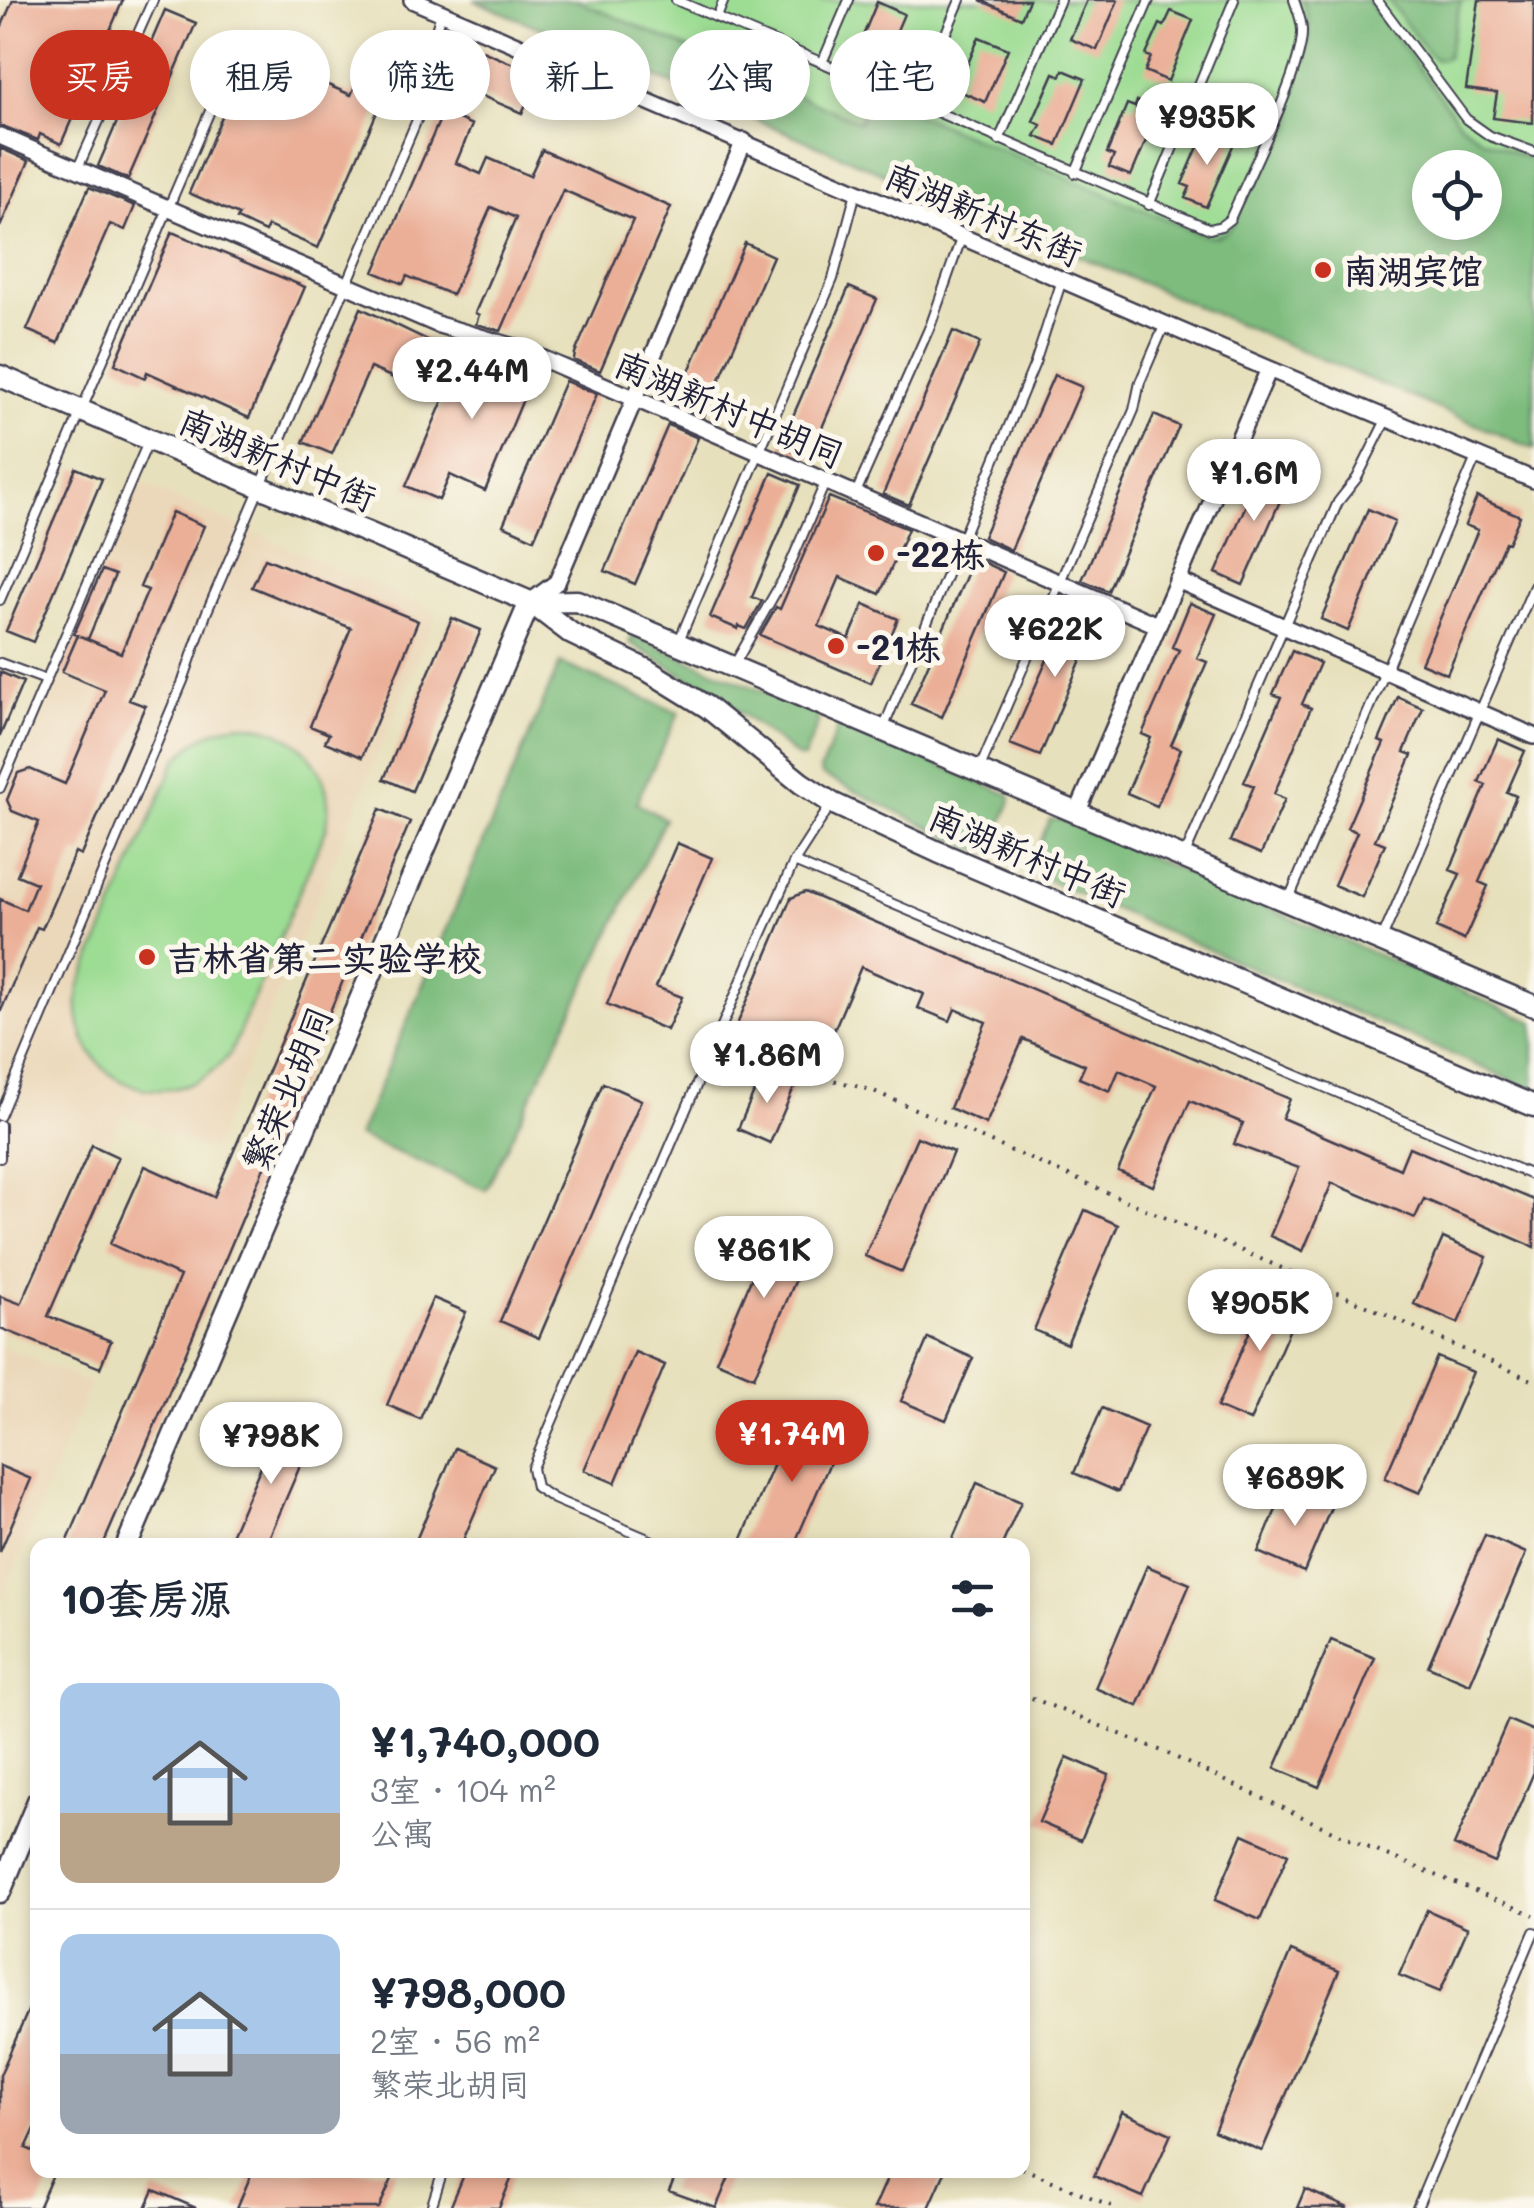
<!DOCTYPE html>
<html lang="zh">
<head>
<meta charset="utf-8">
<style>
	:root { --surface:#fff; --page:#f2f2f3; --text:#1f2937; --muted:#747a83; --line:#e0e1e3; --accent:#c8321e }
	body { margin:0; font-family:Mali,"LXGW WenKai TC",sans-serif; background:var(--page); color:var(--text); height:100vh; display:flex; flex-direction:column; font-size:38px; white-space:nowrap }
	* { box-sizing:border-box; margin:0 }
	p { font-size:32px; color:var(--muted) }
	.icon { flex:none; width:55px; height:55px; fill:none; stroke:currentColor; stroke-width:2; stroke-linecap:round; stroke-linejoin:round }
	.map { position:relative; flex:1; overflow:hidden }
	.drawer { position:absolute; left:30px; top:1538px; width:1000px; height:640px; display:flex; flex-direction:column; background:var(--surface); border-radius:20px; box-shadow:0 5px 15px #0003 }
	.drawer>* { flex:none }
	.hud { position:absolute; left:30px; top:30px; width:1000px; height:90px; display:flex; gap:20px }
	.controls { position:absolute; left:1412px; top:150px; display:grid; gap:20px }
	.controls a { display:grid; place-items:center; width:90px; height:90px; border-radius:50%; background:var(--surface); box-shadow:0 5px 15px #0003; font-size:50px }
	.price { position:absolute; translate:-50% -85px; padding:0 22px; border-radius:35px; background:#fff; color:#222; font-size:32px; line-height:65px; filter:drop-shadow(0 2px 5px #0008) }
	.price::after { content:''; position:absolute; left:50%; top:60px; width:30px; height:22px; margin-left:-15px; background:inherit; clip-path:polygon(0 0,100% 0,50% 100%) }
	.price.active { background:var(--accent); color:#fff }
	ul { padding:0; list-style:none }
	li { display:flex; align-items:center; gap:30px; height:250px; padding:0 30px }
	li+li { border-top:2px solid var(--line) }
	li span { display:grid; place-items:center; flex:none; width:280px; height:200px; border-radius:20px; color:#555 }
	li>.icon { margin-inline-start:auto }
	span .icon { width:120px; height:120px; fill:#fffc; stroke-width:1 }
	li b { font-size:42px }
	h2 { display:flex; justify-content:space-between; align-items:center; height:120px; padding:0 30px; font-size:42px }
	.tag { padding:0 35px; border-radius:45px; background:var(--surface); box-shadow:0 5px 15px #0003; font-size:35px; line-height:90px }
	.tag.active { background:var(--accent); color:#fff }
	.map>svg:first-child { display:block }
	.built { fill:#ebd8ba }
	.green { fill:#9cdc93; stroke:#5f7f67; stroke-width:2.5; fill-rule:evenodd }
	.forest { fill:#7dbc7d; stroke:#506f5c; stroke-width:2.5; fill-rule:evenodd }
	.building { fill:#ebaf97 }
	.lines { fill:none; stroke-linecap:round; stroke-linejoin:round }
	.lane-casing { stroke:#403e4e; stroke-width:12 }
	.street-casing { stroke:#403e4e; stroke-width:20 }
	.secondary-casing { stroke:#403e4e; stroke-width:25 }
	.path { stroke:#403e4e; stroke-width:4; stroke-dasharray:2.5 8; stroke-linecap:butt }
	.lane { stroke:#fff; stroke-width:8 }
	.street { stroke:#fff; stroke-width:15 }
	.secondary { stroke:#fff; stroke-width:20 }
	.poi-dot { fill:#c8321e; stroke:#fbf7ec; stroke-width:4 }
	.labels { text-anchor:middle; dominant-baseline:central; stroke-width:10; stroke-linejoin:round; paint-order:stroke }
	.street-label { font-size:35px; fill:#22223b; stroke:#fbf7ec }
	.poi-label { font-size:35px; font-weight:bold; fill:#22223b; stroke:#fbf7ec; text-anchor:start }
</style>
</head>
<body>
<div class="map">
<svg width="1534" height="2208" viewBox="0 0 1534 2208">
	<rect width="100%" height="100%" fill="#fbf7ec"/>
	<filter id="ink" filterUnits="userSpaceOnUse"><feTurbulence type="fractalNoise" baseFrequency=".01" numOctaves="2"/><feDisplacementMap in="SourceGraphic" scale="20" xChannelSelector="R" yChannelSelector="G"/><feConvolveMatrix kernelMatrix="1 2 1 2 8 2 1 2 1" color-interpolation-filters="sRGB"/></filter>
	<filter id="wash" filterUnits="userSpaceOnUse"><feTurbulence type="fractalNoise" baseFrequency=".0048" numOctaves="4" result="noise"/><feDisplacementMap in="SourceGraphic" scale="40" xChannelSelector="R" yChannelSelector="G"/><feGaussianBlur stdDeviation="2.25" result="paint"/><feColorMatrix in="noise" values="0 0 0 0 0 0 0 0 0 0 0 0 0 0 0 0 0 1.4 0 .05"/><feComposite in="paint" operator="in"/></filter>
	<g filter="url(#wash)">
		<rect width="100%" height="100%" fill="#e7e0bc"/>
		<!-- built -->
		<path class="built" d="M140 483 437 613 211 1153 123 1114 108 1145 89 1137 0 1342V800Z
			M0 1345 90 1384 0 1604Z"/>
		<!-- green -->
		<path class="green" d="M474 0H1534V449ZM1430 168H1485V222H1430Z
			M240 724C298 727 336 769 327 827L230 1054C169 1127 65 1081 79 987L175 762C193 740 212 729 240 724Z"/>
		<!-- forest -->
		<path class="forest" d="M474 0H576L859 122 872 95 1203 235C1217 239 1227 234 1235 221 1253 179 1309 72 1309 31 1309 21 1305 10 1302 0H1368L1459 122 1480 138 1534 161V449ZM1430 168H1485V222H1430Z
			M1388 0H1461L1447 57 1436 60 1428 53Z
			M633 636 818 715V723L804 758H799L724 700 629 642Z
			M560 663 679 713 636 803 665 819 486 1190 358 1136Z
			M842 724 1010 795 1011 801 990 852 978 851 822 775 820 771 838 727Z
			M1050 819 1063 820 1534 1022V1090L1038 876 1030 865Z"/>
		<g id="blocks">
			<!-- building -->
			<path class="building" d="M13 0H123L61 144 40 134 38 140 0 125V30Z
				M980 0H1029L1021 18Z
				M1087 0H1118L1097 50 1070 39Z
				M1479 0H1534L1533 123 1493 118 1497 93 1466 89Z
				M877 2 904 14 887 54 860 43Z
				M165 10 196 23 128 179 98 166Z
				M1171 11 1193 20 1168 81 1145 71 1151 57 1146 55 1160 24 1164 26Z
				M447 36 539 75 522 113 433 75Z
				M979 37 1008 49 985 102 957 90Z
				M255 40 282 52 277 63 351 95 359 77 387 89 318 248 268 226 265 232 237 219 239 215 189 193Z
				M1063 70 1085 79 1057 145 1035 136 1041 125 1033 121 1054 73 1061 76Z
				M1137 101 1159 110 1131 176 1109 167 1114 156 1107 153 1127 104 1135 107Z
				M443 112 472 125 456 163 481 174 488 158 530 176 542 150 671 207 600 371 574 360 575 353 633 220 563 190 501 331 476 324 479 315 475 313 516 218 491 207 452 295 407 276 403 284 374 272Z
				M1213 132 1235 141 1206 207 1185 198 1190 187 1182 184 1203 135 1210 138Z
				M0 148 29 161 0 227Z
				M89 187 135 206 125 230 110 224 58 343 27 330Z
				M172 232 305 287 249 418 147 372 145 378 115 364Z
				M745 243 773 256 704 416 675 403Z
				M849 287 877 299 809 458 780 446Z
				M361 308 432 342 413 386 370 368 332 454 303 442Z
				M953 331 980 343 909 505 883 494Z
				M467 345 536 368 485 491 450 475 439 500 406 486Z
				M1054 375 1082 387 1011 550 983 537Z
				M565 381 597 394 534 539 503 525Z
				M1154 415 1179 426 1108 591 1082 580Z
				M668 425 698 438 635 584 605 571Z
				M1264 464 1291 476 1243 585 1216 573Z
				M76 468 102 479 33 642 6 631Z
				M772 473 800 485 752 597 762 601 746 629 739 626 738 629 710 617Z
				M829 497 908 529 880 594 840 577 819 626 849 639 864 604 898 619 871 683 760 635 776 607 780 609Z
				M1477 497 1520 516 1508 543 1505 542 1447 674 1421 663 1478 530 1465 525Z
				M1368 509 1395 521 1348 631 1321 619Z
				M172 512 204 526 129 700 145 706 81 855 75 852 42 929 37 927 0 1013V899L25 910 36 883 17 875 39 822 12 811 7 800 18 773 30 769 65 784 105 690 62 672 78 635 74 634 102 570 115 575 88 639 80 636 121 653 148 590 140 587Z
				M265 558 418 621 362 757 325 742 329 734 310 726 351 628 252 587Z
				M974 558 1004 572 942 717 911 704Z
				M1073 601 1100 615 1040 756 1010 744Z
				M1190 603 1216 614 1197 658 1207 662 1171 745 1181 749 1157 806 1127 793 1151 738 1142 734 1179 650 1172 647Z
				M452 618 481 630 412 791 384 779Z
				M1292 651 1320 663 1302 704 1311 708 1274 794 1285 799 1261 854 1230 841 1254 786 1244 782 1281 697 1273 694Z
				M0 672 23 682 0 736Z
				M1398 697 1423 708 1404 752 1412 755 1375 840 1385 844 1362 897 1334 885 1357 832 1347 828 1384 743 1379 741Z
				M1498 739 1525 751 1507 792 1516 796 1479 882 1488 886 1464 940 1436 928 1460 874 1450 870 1486 785 1479 782Z
				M380 809 410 822 164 1404 103 1545H66L180 1276 110 1244 145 1166 214 1197Z
				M677 843 712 858 656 987 682 997 667 1030 607 1004Z
				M805 892 1290 1099 1282 1118 1400 1169 1409 1147 1534 1200V1247L1424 1199 1415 1218 1332 1183 1303 1251 1270 1236 1299 1168 1234 1144 1243 1123 1190 1101 1153 1186 1118 1171 1156 1086 1119 1070 1110 1091 1079 1078 1085 1065 1023 1039 986 1124 950 1108 986 1022 955 1009 950 1021 918 1008 924 994 861 967 820 1063 736 1027 791 898Z
				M764 1069 796 1083 770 1143 738 1129Z
				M603 1083 641 1100 539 1338 500 1321Z
				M917 1137 953 1152 902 1272 865 1256Z
				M92 1145 118 1157 48 1316 111 1341 100 1368 0 1328V1296L21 1304Z
				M1085 1210 1118 1225 1067 1344 1034 1330Z
				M774 1226 812 1242 754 1377 716 1361Z
				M1443 1238 1487 1257 1458 1323 1414 1304Z
				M1269 1287 1302 1301 1250 1421 1217 1407Z
				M433 1298 466 1312 420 1419 387 1405Z
				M928 1338 973 1358 946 1420 901 1401Z
				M635 1352 665 1365 615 1483 584 1470Z
				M1437 1357 1473 1372 1420 1493 1385 1478Z
				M1102 1408 1146 1427 1118 1492 1074 1473Z
				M795 1415 842 1435 794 1545H750L741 1541Z
				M280 1422 313 1436 266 1545H227Z
				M455 1448 495 1466 461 1545H414Z
				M0 1466 31 1479 0 1552Z
				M977 1483 1021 1502 1002 1545H950Z
				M1286 1486 1332 1505 1304 1572 1258 1552Z
				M1485 1535 1526 1553 1470 1684 1428 1666Z
				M1147 1566 1190 1584 1138 1706 1095 1688Z
				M1331 1640 1375 1658 1319 1787 1275 1768Z
				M1508 1720 1534 1731V1772L1495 1863 1454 1845Z
				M1067 1757 1109 1775 1081 1840 1039 1822Z
				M1243 1834 1288 1854 1260 1920 1215 1900Z
				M1427 1910 1468 1928 1440 1992 1399 1975Z
				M1291 1951 1339 1971 1262 2151 1214 2131Z
				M38 1988V2122L26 2148 38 2153V2170H55L38 2208H0V2075Z
				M1122 2112 1171 2134 1143 2197 1094 2176Z
				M253 2170H396L379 2208H237Z
				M466 2170H515L499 2208H450Z
				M678 2170H732L716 2208 669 2191Z
				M891 2170H946L929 2208H874Z
				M1305 2189 1348 2208H1297Z
				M154 2190 196 2208H146Z"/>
		</g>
	</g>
	<g filter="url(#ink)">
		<use href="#blocks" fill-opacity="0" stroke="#403e4e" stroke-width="2.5"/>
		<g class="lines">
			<!-- lane casing -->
			<g class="lane-casing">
				<path id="lane" d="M676 0 1210 229 1221 226 1230 219C1247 179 1304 68 1302 30 1302 21 1297 9 1294 0
					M1377 0 1466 119 1490 136 1534 152
					M717 17 724 0
					M822 63 849 0
					M916 103 960 0
					M999 140 1060 0
					M77 170 153 0
					M1075 173 1149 0
					M1149 205 1234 0
					M855 495 931 324 962 236
					M0 600 240 41
					M678 643 833 279 856 192
					M0 663 46 680
					M733 667 786 574 825 483
					M883 729 1035 363 1062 280
					M979 770 1134 410 1140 382 1165 324
					M0 788 148 442
					M1184 857 1338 502 1357 478 1387 418
					M794 862 1534 1176
					M1288 901 1477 455
					M1381 941 1534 586
					M0 1116 183 681 206 614 422 108 427 62 441 13
					M0 1125V1158
					M662 1545 554 1499 536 1487 532 1468 752 956 794 862 830 806
					M431 2208 443 2170
					M1417 2208 1534 1932"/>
			</g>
			<!-- street casing -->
			<g class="street-casing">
				<path id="street" d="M412 0 1269 369 1534 480
					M0 136 439 325 518 348 1157 625
					M1177 580 1534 736
					M530 602 557 582 744 141
					M1078 811 1269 369"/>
			</g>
			<!-- secondary casing -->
			<g class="secondary-casing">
				<path id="secondary" d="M0 376 530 602 572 634 647 670 707 707 801 783 832 803 938 852 1534 1106
					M530 602 577 601 1534 1006
					M127 1545 530 602
					M0 1892 38 1801"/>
			</g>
			<!-- path -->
			<path class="path" d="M727 1039 802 1072 871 1090 1307 1279 1534 1381
				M1022 1694 1162 1751 1362 1845 1534 1915
				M1022 2168 1116 2208"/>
			<!-- lane -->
			<use href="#lane" class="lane"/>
			<!-- street -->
			<use href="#street" class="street"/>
			<!-- secondary -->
			<use href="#secondary" class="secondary"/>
		</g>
	</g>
	<!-- markers -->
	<g class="poi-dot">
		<circle cx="1323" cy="270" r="10"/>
		<circle cx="876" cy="553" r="10"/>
		<circle cx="836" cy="646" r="10"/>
		<circle cx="147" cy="957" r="10"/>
	</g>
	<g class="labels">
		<!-- street labels -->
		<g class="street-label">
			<text transform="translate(984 213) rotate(23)">南湖新村东街</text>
			<text transform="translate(730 408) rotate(23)">南湖新村中胡同</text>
			<text transform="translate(278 458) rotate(23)">南湖新村中街</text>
			<text transform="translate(1028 854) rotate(23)">南湖新村中街</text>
			<text transform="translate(286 1088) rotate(-67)">繁荣北胡同</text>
		</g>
		<!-- poi labels -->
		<g class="poi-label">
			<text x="1343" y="270">南湖宾馆</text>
			<text x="896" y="553">-22栋</text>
			<text x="856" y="646">-21栋</text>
			<text x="167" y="957">吉林省第二实验学校</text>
		</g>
	</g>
</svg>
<div class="controls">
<a><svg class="icon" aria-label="locate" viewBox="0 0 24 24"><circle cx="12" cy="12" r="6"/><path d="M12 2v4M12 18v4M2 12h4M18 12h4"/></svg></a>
</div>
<b class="price" style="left:1207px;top:168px">¥935K</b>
<b class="price" style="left:472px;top:422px">¥2.44M</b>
<b class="price" style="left:1254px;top:524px">¥1.6M</b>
<b class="price" style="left:1055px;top:680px">¥622K</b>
<b class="price" style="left:767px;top:1106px">¥1.86M</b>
<b class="price" style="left:764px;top:1301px">¥861K</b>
<b class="price" style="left:1260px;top:1354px">¥905K</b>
<b class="price active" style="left:792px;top:1485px">¥1.74M</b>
<b class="price" style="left:271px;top:1487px">¥798K</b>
<b class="price" style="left:1295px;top:1529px">¥689K</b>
<div class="hud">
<a class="tag active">买房</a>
<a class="tag">租房</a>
<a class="tag">筛选</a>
<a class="tag">新上</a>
<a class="tag">公寓</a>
<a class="tag">住宅</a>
</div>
<section class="drawer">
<h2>10套房源<svg class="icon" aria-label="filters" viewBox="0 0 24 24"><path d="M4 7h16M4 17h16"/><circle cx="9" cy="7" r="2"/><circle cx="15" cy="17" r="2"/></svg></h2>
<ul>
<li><span style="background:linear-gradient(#a9c7e8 65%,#b9a48a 0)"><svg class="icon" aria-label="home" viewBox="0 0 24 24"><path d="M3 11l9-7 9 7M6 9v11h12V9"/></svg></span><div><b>¥1,740,000</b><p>3室 · 104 m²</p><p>公寓</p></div></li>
<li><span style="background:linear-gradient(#a9c7e8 60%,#9aa5b1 0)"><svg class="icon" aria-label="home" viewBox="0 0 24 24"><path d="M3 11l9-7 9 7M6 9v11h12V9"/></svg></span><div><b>¥798,000</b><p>2室 · 56 m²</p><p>繁荣北胡同</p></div></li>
</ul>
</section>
</div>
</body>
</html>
